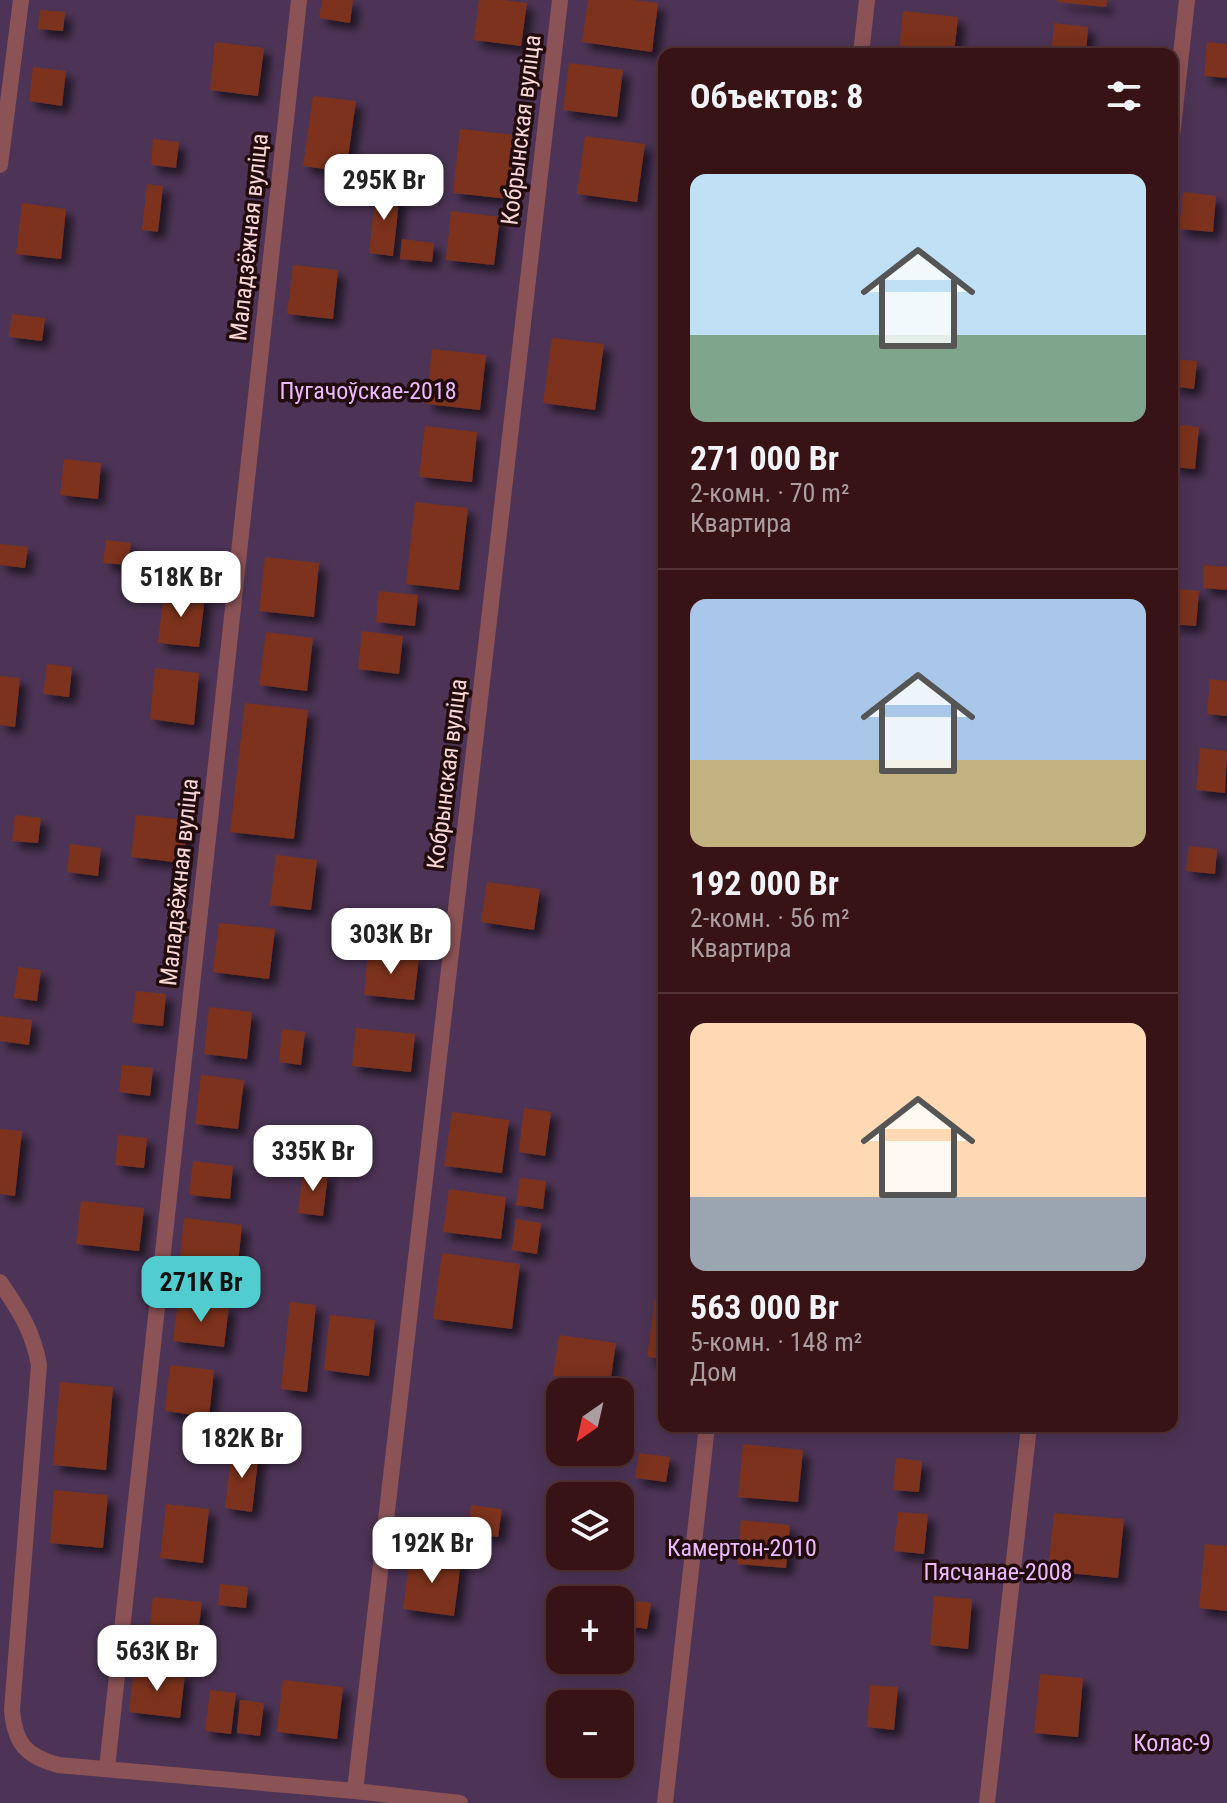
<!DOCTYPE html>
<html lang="ru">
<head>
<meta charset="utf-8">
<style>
	:root { --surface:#381316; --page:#432023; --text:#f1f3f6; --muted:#ab9ea1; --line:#523235; --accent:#52cdcf }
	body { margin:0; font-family:"Roboto Condensed",sans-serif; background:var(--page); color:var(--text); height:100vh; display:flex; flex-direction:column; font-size:30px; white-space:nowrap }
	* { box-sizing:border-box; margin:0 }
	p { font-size:26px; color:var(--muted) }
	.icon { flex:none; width:44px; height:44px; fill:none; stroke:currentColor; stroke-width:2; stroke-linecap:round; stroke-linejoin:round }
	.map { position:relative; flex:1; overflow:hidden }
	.details { position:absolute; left:658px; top:48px; width:520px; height:1384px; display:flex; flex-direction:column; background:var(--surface); border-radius:16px; box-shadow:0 4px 20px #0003,0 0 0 2px var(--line) }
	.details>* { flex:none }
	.needle { width:52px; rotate:214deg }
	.controls { position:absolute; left:546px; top:1378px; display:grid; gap:16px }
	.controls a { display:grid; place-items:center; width:88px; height:88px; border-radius:16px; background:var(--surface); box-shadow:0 4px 20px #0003,0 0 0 2px var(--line); font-size:40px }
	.price { position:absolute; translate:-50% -68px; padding:0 18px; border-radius:16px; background:#fff; color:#222; font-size:26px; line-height:52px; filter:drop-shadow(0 2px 4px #0008) }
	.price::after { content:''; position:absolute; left:50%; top:48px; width:24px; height:18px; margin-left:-12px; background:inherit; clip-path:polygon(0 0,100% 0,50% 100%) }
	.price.current { background:var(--accent); color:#111 }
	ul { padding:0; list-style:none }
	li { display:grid; align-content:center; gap:16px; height:424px; padding:0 32px }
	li+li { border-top:2px solid var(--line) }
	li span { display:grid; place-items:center; height:248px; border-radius:16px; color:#555 }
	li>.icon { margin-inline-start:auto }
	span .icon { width:144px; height:144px; fill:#fffc; stroke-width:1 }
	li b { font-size:34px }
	h2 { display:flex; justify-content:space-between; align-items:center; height:96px; padding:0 32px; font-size:34px }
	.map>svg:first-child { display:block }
	.green { fill:#4d3456; fill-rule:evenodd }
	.building { fill:#7b331e; filter:url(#shadow) }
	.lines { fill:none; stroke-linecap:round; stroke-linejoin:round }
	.lane { stroke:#8c5356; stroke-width:16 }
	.labels { text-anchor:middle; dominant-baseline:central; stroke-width:7; stroke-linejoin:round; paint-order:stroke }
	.street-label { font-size:24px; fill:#f8d6d6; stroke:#230c0e }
	.park-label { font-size:24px; fill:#ecb9ff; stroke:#230c0e }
</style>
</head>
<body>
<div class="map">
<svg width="1227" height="1803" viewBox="0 0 1227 1803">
	<defs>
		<filter id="shadow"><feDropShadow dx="7" dy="7" stdDeviation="4" flood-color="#0009"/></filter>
	</defs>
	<rect width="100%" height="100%" fill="#4b191e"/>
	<!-- green -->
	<path class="green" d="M0 0H1227V1803H0ZM664 54H1172V1426H664ZM560 1392H620V1452H560ZM560 1496H620V1556H560ZM560 1600H620V1660H560ZM560 1704H620V1764H560Z"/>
	<!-- building -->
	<path class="building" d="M322 0H353L350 23 319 18Z
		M479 0H503L527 3 521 46 474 40Z
		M588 0H633L658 3 652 52 582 42Z
		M1057 0H1107L1106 7 1057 2Z
		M40 10 65 12 63 31 38 29Z
		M903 11 958 17 954 54 899 51Z
		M1054 23 1088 27 1086 54H1051Z
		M215 42 264 48 258 96 210 90Z
		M1207 42 1227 44V78L1204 76Z
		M569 63 623 70 617 117 563 110Z
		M33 67 66 71 62 106 29 101Z
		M313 96 356 101 346 172 303 166Z
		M460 129 516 135 509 199 453 193Z
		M585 136 645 144 637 202 577 194Z
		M153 139 179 142 176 168 151 165Z
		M147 184 163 186 158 232 142 230Z
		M376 189 400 192 393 256 369 253Z
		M1183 192 1216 196 1213 232 1179 229Z
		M22 203 66 209 61 259 16 254Z
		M451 211 500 217 494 265 446 260Z
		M402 239 434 243 432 262 400 259Z
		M293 265 338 270 333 319 287 314Z
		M12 314 45 318 42 341 9 337Z
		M552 338 604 344 595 410 543 403Z
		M432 349 486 355 480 410 426 404Z
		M1172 359 1197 361 1194 389 1172 386Z
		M1172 424 1199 427 1195 469 1172 467Z
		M425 426 477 432 472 482 419 477Z
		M64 459 101 463 98 499 60 495Z
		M415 502 468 508 459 590 406 584Z
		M106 540 131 543 128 565 103 563Z
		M0 544 28 547 25 568 0 565Z
		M265 557 319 563 314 617 259 611Z
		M1204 565 1227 567V590L1203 588Z
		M1172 588 1199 591 1196 626 1172 624Z
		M164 591 205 596 199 647 158 643Z
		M379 591 418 595 415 626 376 622Z
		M362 631 403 636 399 674 358 669Z
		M266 632 313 638 307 691 259 685Z
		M47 664 72 667 69 697 43 694Z
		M155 668 199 673 194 725 150 719Z
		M0 676 20 678 15 727 0 725Z
		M1210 679 1227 681V716L1207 714Z
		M245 703 308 710 294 839 230 832Z
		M1200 748 1227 751 1225 793 1196 790Z
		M15 815 41 818 38 843 12 841Z
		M136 815 188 820 183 863 131 857Z
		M70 844 101 848 98 876 67 872Z
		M1189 846 1217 849 1215 874 1186 871Z
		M276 855 317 860 311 910 270 905Z
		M487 882 540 889 534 930 481 922Z
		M219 923 275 929 269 979 213 972Z
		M368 951 419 957 414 1000 364 995Z
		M18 967 41 970 37 1001 14 998Z
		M136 991 166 994 163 1026 132 1023Z
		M209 1007 252 1012 247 1059 204 1054Z
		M0 1016 32 1020 29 1045 0 1041Z
		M356 1028 415 1034 411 1072 352 1066Z
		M282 1029 305 1032 301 1065 279 1062Z
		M122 1065 153 1068 150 1096 119 1092Z
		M201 1075 244 1080 238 1129 195 1124Z
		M524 1108 551 1112 545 1156 519 1152Z
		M452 1112 509 1120 502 1173 444 1166Z
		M0 1129 22 1131 15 1196 0 1194Z
		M118 1135 147 1138 144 1168 115 1165Z
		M193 1161 233 1166 230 1199 189 1195Z
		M303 1170 328 1173 323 1216 298 1213Z
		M520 1178 546 1181 543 1209 516 1205Z
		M449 1189 506 1197 501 1239 443 1232Z
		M81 1201 144 1208 139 1251 76 1244Z
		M184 1218 242 1225 237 1274 179 1267Z
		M516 1219 541 1223 537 1254 512 1250Z
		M442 1253 520 1264 512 1329 433 1319Z
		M655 1299 664 1300V1359L647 1357Z
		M178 1300 229 1306 224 1347 173 1341Z
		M290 1302 316 1305 307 1392 281 1389Z
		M330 1315 375 1320 369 1376 324 1370Z
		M559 1335 616 1343 610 1384 553 1376Z
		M170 1365 214 1370 209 1417 165 1411Z
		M60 1382 113 1387 106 1470 53 1465Z
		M743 1444 803 1450 798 1502 738 1497Z
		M232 1448 259 1451 252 1512 225 1508Z
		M639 1453 670 1457 666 1482 635 1478Z
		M896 1458 922 1461 919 1492 893 1490Z
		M54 1490 108 1495 103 1548 50 1543Z
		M166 1504 209 1509 203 1563 160 1558Z
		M471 1505 502 1509 498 1537 468 1533Z
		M898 1512 928 1514 924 1554 894 1551Z
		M1054 1513 1124 1519 1118 1578 1048 1571Z
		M741 1520 790 1525 786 1568 737 1564Z
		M1205 1544 1227 1546V1611L1199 1608Z
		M410 1554 461 1561 454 1616 403 1609Z
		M220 1584 248 1587 246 1608 218 1605Z
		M934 1596 972 1599 968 1649 930 1645Z
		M153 1597 202 1602 197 1643 148 1638Z
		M620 1599 651 1603 647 1629 620 1625Z
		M134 1668 185 1674 180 1718 129 1712Z
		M1040 1674 1083 1678 1078 1737 1034 1733Z
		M283 1680 343 1687 337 1739 277 1732Z
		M870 1685 898 1687 894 1730 867 1727Z
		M210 1690 236 1693 231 1734 205 1731Z
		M240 1700 264 1703 260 1736 237 1733Z"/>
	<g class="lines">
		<!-- lane -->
		<path class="lane" d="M861 54 867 0
			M1172 136 1187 0
			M0 165 21 0
			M0 1282C19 1310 33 1331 39 1365L12 1710C15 1744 26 1756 58 1765L355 1791 460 1803
			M107 1768 299 0
			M355 1791 560 0
			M665 1803 707 1426
			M987 1803 1029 1426"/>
	</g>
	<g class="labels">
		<!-- street labels -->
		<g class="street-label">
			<text transform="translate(521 130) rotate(-83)">Кобрынская вуліца</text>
			<text transform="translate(249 237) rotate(-84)">Маладзёжная вуліца</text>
			<text transform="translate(447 774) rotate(-83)">Кобрынская вуліца</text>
			<text transform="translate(179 882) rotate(-84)">Маладзёжная вуліца</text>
		</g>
		<!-- park labels -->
		<g class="park-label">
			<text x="368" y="391">Пугачоўскае-2018</text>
			<text x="742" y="1548">Камертон-2010</text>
			<text x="998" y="1572">Пясчанае-2008</text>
			<text x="1172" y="1743">Колас-9</text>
		</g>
	</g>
</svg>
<div class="controls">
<a><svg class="needle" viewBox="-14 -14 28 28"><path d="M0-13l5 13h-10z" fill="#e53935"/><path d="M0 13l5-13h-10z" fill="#ab9ea1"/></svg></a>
<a><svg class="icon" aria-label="layers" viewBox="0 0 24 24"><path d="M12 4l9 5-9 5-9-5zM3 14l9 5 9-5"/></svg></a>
<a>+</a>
<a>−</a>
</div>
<b class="price" style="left:384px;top:222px">295K Br</b>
<b class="price" style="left:181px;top:619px">518K Br</b>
<b class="price" style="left:391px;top:976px">303K Br</b>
<b class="price" style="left:313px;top:1193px">335K Br</b>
<b class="price current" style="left:201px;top:1324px">271K Br</b>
<b class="price" style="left:242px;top:1480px">182K Br</b>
<b class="price" style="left:432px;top:1585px">192K Br</b>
<b class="price" style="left:157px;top:1693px">563K Br</b>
<section class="details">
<h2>Объектов: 8<svg class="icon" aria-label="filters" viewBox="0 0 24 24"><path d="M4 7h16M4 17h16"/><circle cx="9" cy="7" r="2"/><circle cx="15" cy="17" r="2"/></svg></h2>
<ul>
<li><span style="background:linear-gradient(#bfe0f5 65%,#7fa58c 0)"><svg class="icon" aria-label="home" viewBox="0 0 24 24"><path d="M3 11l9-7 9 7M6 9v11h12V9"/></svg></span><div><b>271 000 Br</b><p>2-комн. · 70 m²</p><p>Квартира</p></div></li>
<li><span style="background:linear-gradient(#a9c7e8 65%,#c2b280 0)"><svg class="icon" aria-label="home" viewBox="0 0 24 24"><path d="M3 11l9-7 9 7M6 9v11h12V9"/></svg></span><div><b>192 000 Br</b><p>2-комн. · 56 m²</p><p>Квартира</p></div></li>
<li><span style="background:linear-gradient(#ffd9b3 70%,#9aa5b1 0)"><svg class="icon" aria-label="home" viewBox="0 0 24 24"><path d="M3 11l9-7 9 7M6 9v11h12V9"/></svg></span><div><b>563 000 Br</b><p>5-комн. · 148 m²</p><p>Дом</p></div></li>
</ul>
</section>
</div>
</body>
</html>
